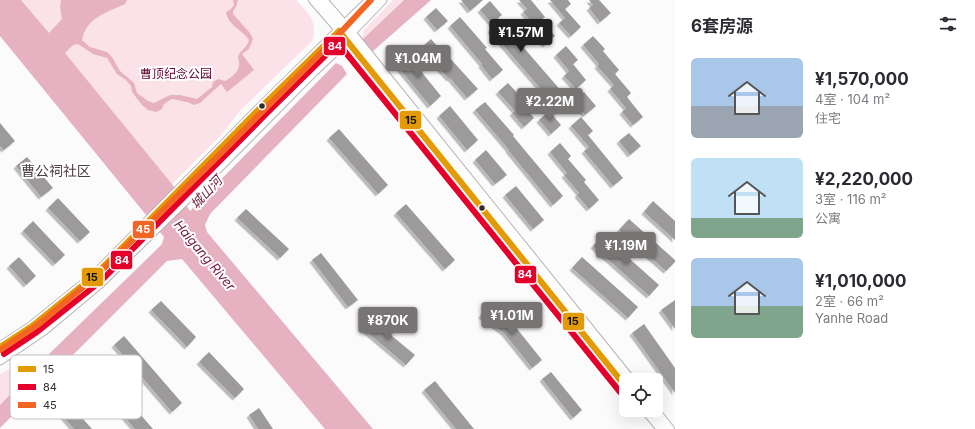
<!DOCTYPE html>
<html lang="zh">
<head>
<meta charset="utf-8">
<style>
	:root { --surface:#fff; --page:#f2f2f3; --text:#2b2b33; --muted:#7c7c81; --accent:#787474 }
	body { margin:0; font-family:Inter,"Noto Sans SC",sans-serif; background:var(--page); color:var(--text); height:100vh; display:flex; flex-direction:column; font-size:15px; white-space:nowrap }
	* { box-sizing:border-box; margin:0 }
	p { font-size:13px; color:var(--muted) }
	.icon { flex:none; width:22px; height:22px; fill:none; stroke:currentColor; stroke-width:2; stroke-linecap:round; stroke-linejoin:round }
	.map { position:relative; flex:1; overflow:hidden }
	.panel { display:flex; flex-direction:column; background:var(--surface); width:300px }
	.panel>* { flex:none }
	.buttons { position:absolute; left:619px; top:373px; display:grid; gap:8px }
	.buttons a { display:grid; place-items:center; width:44px; height:44px; border-radius:6px; background:var(--surface); box-shadow:0 4px 16px #0002; font-size:20px }
	.price { position:absolute; translate:-50% -34px; padding:0 9px; border-radius:4px; background:var(--accent); color:#fff; font-size:13px; line-height:26px; filter:drop-shadow(0 1px 2px #0008) }
	.price::after { content:''; position:absolute; left:50%; top:24px; width:12px; height:9px; margin-left:-6px; background:inherit; clip-path:polygon(0 0,100% 0,50% 100%) }
	.price.active { background:#222; color:#fff }
	ul { padding:0; list-style:none }
	li { display:flex; align-items:center; gap:12px; height:100px; padding:0 16px }
	li span { display:grid; place-items:center; flex:none; width:112px; height:80px; border-radius:6px; color:#555 }
	li>.icon { margin-inline-start:auto }
	span .icon { width:48px; height:48px; fill:#fffc; stroke-width:1 }
	li b { font-size:17px }
	h2 { display:flex; justify-content:space-between; align-items:center; height:48px; padding:0 16px; font-size:17px }
	main { display:flex; flex:1; min-height:0 }
	.map>svg:first-child { display:block }
	.green { fill:#fae2e8 }
	.water { fill:#e6b2c2 }
	.building { fill:#9d9a9b; filter:url(#shadow) }
	.lines { fill:none; stroke-linecap:round; stroke-linejoin:round }
	.tertiary-casing { stroke:#b6b2b4; stroke-width:10 }
	.secondary-casing { stroke:#b6b2b4; stroke-width:11 }
	.tertiary { stroke:#fffefe; stroke-width:8 }
	.secondary { stroke:#fffefe; stroke-width:9 }
	.bus-1-casing { stroke:#fff; stroke-width:9 }
	.bus-2-casing { stroke:#fff; stroke-width:9 }
	.bus-3-casing { stroke:#fff; stroke-width:9 }
	.bus-1 { stroke:#e39a04; stroke-width:6 }
	.bus-2 { stroke:#e4002b; stroke-width:6 }
	.bus-3 { stroke:#f26522; stroke-width:6 }
	.bus-dot { fill:#312b2c; stroke:#fff; stroke-width:1.5 }
	.labels { text-anchor:middle; dominant-baseline:central; stroke-width:4; stroke-linejoin:round; paint-order:stroke }
	.park-label { font-size:12px; fill:#5c002d; stroke:#fff }
	.water-label { font-size:13px; font-style:italic; fill:#70183e; stroke:#fff }
	.quarter-label { font-size:14px; fill:#4c3e42; stroke:#fff }
	.key { fill:#fff; stroke:#c1bfc0; stroke-width:1 }
	.key-label { font-size:11px; fill:#312b2c }
	.line-badge { stroke:#fff; stroke-width:1.5 }
	.badge-label { font-size:11px; text-anchor:middle; font-weight:bold; fill:#fff }
	.pale-badge-label { font-size:11px; text-anchor:middle; font-weight:bold; fill:#111 }
</style>
</head>
<body>
<main>
<div class="map">
<svg width="675" height="429" viewBox="0 0 675 429">
	<defs>
		<filter id="shadow"><feDropShadow dx="-2.5" dy="2.5" stdDeviation="0" flood-color="#0004"/></filter>
	</defs>
	<rect width="100%" height="100%" fill="#fcfbfb"/>
	<!-- green -->
	<path class="green" d="M21 0H296C309 14 317 20 313 40L241 110 220 136 172 184Z
		M393 0H404L362 40 363 31Z
		M49 354 0 405V374L33 357Z"/>
	<!-- water -->
	<path class="water" d="M0 0H21L49 33 62 19 60 7 61 0H127L125 4C112 10 92 16 85 31 83 33 83 37 82 40L90 47 107 52 112 57 120 71 134 83 137 93 148 101 154 103 170 95H180L197 99 212 87 213 82 218 79 225 81C235 75 242 69 238 57 241 49 247 48 249 40 242 29 228 26 226 12L231 9 234 5 233 0H238L236 7 233 11V14L250 33 253 39 249 49 242 54 254 70 227 92 221 84 200 103 194 105 187 102 172 99 164 104 162 109 156 112 148 110 142 105 132 92 131 86 126 80 117 74 107 58 93 54 78 44 73 45 65 53 172 184 190 211 336 63 342 66 347 74 210 214 205 225 207 232 373 429H325L182 259 167 261 0 428V405L49 354 154 252 162 244 164 237 0 36Z
		M404 0H431L372 52 362 40Z"/>
	<!-- building -->
	<path class="building" d="M461 0H483L470 11Z
		M519 0H531L545 17 541 20 555 36 545 45 533 31 537 28 523 12 527 9Z
		M550 0H568L571 4 565 9 581 27 571 36 559 23 565 18Z
		M589 0H599L611 13 600 22 589 8 593 5Z
		M490 1 502 15 498 18 563 93 552 102 490 30 494 26 480 10Z
		M436 8 448 21 437 30 426 17Z
		M460 17 487 48 485 49 503 70 492 79 481 65 482 64 450 26Z
		M593 36 605 49 603 51 619 70 615 74 631 93 627 97 643 117 633 125 622 112 626 108 610 89 614 85 597 66 599 64 583 45Z
		M431 39 447 57 448 56 478 89 467 98 450 78 449 79 421 48Z
		M566 46 578 60 573 64 586 80 576 89 564 76 569 71 556 55Z
		M406 53 441 96 430 106 394 62Z
		M508 83 520 96 517 98 534 118 524 127 512 113 515 111 498 92Z
		M584 92 596 106 585 115 573 101Z
		M485 102 514 135 513 136 563 196 553 205 508 150H509L475 110Z
		M450 106 478 140 467 150 439 116Z
		M549 111 561 125 551 134 539 120Z
		M581 117 593 131 588 135 623 178 613 186 584 151 589 147 571 126Z
		M0 123 15 141 4 150 0 146Z
		M339 129 388 185 378 194 329 138Z
		M629 133 641 146 630 155 619 141Z
		M560 143 571 156 568 159 586 180 584 182 599 200 589 209 577 195 579 193 564 175 567 173 550 152Z
		M486 150 507 175 495 184 475 160Z
		M27 157 53 188 41 197 16 166Z
		M516 186 544 220 533 229 505 195Z
		M58 198 90 232 80 241 48 208Z
		M653 201 675 221V240L644 212Z
		M406 204 455 260 445 269 396 213Z
		M246 209 289 249 280 258 237 218Z
		M629 219 675 260V262L666 271 619 230Z
		M33 221 65 255 55 264 23 231Z
		M603 235 659 285 649 296 593 246Z
		M321 253 358 300 348 307 312 260Z
		M19 257 36 276 26 285 9 266Z
		M582 257 638 307 628 318 572 268Z
		M675 300V329L661 310Z
		M161 301 196 337 187 347 151 310Z
		M488 305 514 325 542 360 532 368 504 333 481 316Z
		M369 317 415 355 406 365 361 327Z
		M644 324 675 368V393L632 333Z
		M124 336 182 403 172 412 114 345Z
		M209 352 244 389 235 398 199 362Z
		M98 366 153 429H135L87 375Z
		M551 372 582 410 573 418 542 379Z
		M435 381 474 429H456L424 390Z
		M61 394 92 429H74L51 403Z
		M259 408 273 429H258L249 415Z"/>
	<g class="lines">
		<!-- tertiary casing -->
		<g class="tertiary-casing">
			<path id="tertiary" d="M313 0 346 38 626 387
				M323 0 351 32 631 380
				M645 410 661 429
				M655 410 670 429"/>
		</g>
		<!-- secondary casing -->
		<g class="secondary-casing">
			<path id="secondary" d="M0 347 32 326 95 275 261 107 370 0
				M0 360 44 330 99 284 220 166 313 72 333 53 351 32 382 0"/>
		</g>
		<!-- tertiary -->
		<use href="#tertiary" class="tertiary"/>
		<!-- secondary -->
		<use href="#secondary" class="secondary"/>
		<!-- bus-1 casing -->
		<g class="bus-1-casing">
			<path id="bus-1" d="M339 31 626 387
				M0 347 32 326 95 275 261 107 339 31"/>
		</g>
		<!-- bus-2 casing -->
		<g class="bus-2-casing">
			<path id="bus-2" d="M4 354 37 332 101 281 267 113 338 43 620 392"/>
		</g>
		<!-- bus-3 casing -->
		<g class="bus-3-casing">
			<path id="bus-3" d="M0 350 39 324 94 278 214 160 327 47 371 0"/>
		</g>
		<!-- bus-1 -->
		<use href="#bus-1" class="bus-1"/>
		<!-- bus-2 -->
		<use href="#bus-2" class="bus-2"/>
		<!-- bus-3 -->
		<use href="#bus-3" class="bus-3"/>
	</g>
	<!-- markers -->
	<g class="bus-dot">
		<circle cx="262" cy="106" r="3.5"/>
		<circle cx="482" cy="208" r="3.5"/>
	</g>
	<g class="labels">
		<!-- park labels -->
		<g class="park-label">
			<text x="176" y="73">曹顶纪念公园</text>
		</g>
		<!-- water labels -->
		<g class="water-label">
			<text transform="translate(206 192) rotate(-47)">城山河</text>
			<text transform="translate(205 255) rotate(50)">Haigang River</text>
		</g>
		<!-- quarter labels -->
		<g class="quarter-label">
			<text x="56" y="170">曹公祠社区</text>
		</g>
	</g>
	<!-- legend -->
	<rect x="10" y="355" width="132" height="64" rx="6" class="key"/>
	<rect x="18" y="366" width="18" height="6" fill="#e39a04"/>
	<rect x="18" y="384" width="18" height="6" fill="#e4002b"/>
	<rect x="18" y="402" width="18" height="6" fill="#f26522"/>
	<g class="key-label">
		<text x="43" y="373">15</text>
		<text x="43" y="391">84</text>
		<text x="43" y="409">45</text>
	</g>
	<g class="line-badge">
		<rect x="323" y="36" width="23" height="20" rx="4" fill="#e4002b"/>
		<rect x="399" y="110" width="23" height="20" rx="4" fill="#e39a04"/>
		<rect x="132" y="220" width="23" height="19" rx="4" fill="#f26522"/>
		<rect x="110" y="250" width="23" height="20" rx="4" fill="#e4002b"/>
		<rect x="514" y="265" width="23" height="19" rx="4" fill="#e4002b"/>
		<rect x="81" y="267" width="23" height="20" rx="4" fill="#e39a04"/>
		<rect x="562" y="312" width="23" height="19" rx="4" fill="#e39a04"/>
	</g>
	<g class="badge-label">
		<text x="335" y="50">84</text>
		<text x="143" y="233">45</text>
		<text x="122" y="264">84</text>
		<text x="525" y="278">84</text>
	</g>
	<g class="pale-badge-label">
		<text x="411" y="124">15</text>
		<text x="92" y="281">15</text>
		<text x="573" y="325">15</text>
	</g>
</svg>
<div class="buttons">
<a><svg class="icon" aria-label="locate" viewBox="0 0 24 24"><circle cx="12" cy="12" r="6"/><path d="M12 2v4M12 18v4M2 12h4M18 12h4"/></svg></a>
</div>
<b class="price active" style="left:521px;top:53px">¥1.57M</b>
<b class="price" style="left:418px;top:79px">¥1.04M</b>
<b class="price" style="left:550px;top:122px">¥2.22M</b>
<b class="price" style="left:626px;top:266px">¥1.19M</b>
<b class="price" style="left:512px;top:336px">¥1.01M</b>
<b class="price" style="left:388px;top:341px">¥870K</b>
</div>
<section class="panel">
<h2>6套房源<svg class="icon" aria-label="filters" viewBox="0 0 24 24"><path d="M4 7h16M4 17h16"/><circle cx="9" cy="7" r="2"/><circle cx="15" cy="17" r="2"/></svg></h2>
<ul>
<li><span style="background:linear-gradient(#a9c7e8 60%,#9aa5b1 0)"><svg class="icon" aria-label="home" viewBox="0 0 24 24"><path d="M3 11l9-7 9 7M6 9v11h12V9"/></svg></span><div><b>¥1,570,000</b><p>4室 · 104 m²</p><p>住宅</p></div></li>
<li><span style="background:linear-gradient(#bfe0f5 75%,#7fa58c 0)"><svg class="icon" aria-label="home" viewBox="0 0 24 24"><path d="M3 11l9-7 9 7M6 9v11h12V9"/></svg></span><div><b>¥2,220,000</b><p>3室 · 116 m²</p><p>公寓</p></div></li>
<li><span style="background:linear-gradient(#a9c7e8 60%,#7fa58c 0)"><svg class="icon" aria-label="home" viewBox="0 0 24 24"><path d="M3 11l9-7 9 7M6 9v11h12V9"/></svg></span><div><b>¥1,010,000</b><p>2室 · 66 m²</p><p>Yanhe Road</p></div></li>
</ul>
</section>
</main>
</body>
</html>
